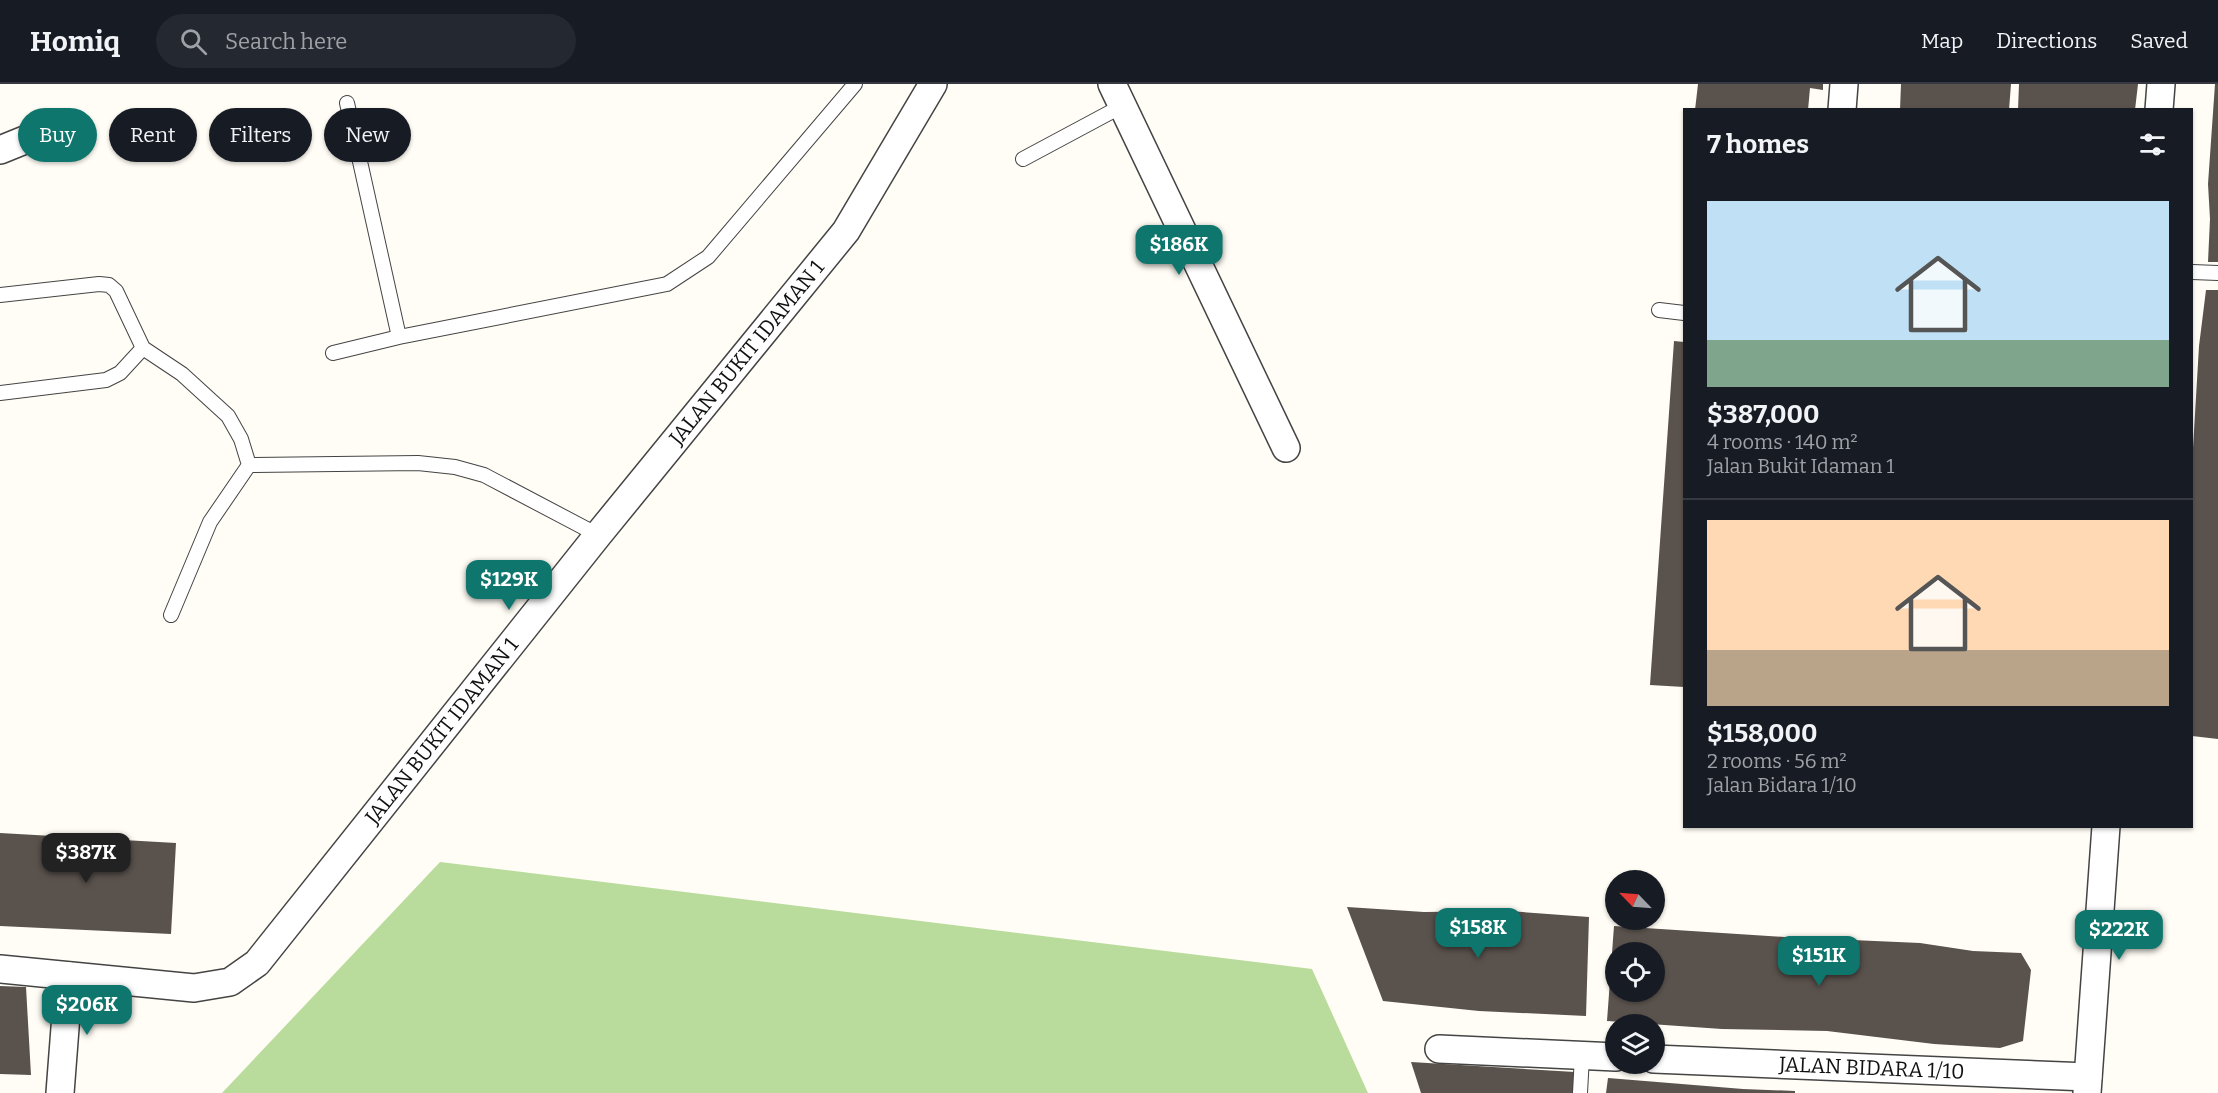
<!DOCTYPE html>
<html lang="en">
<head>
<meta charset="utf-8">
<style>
	:root { --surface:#171b24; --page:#242831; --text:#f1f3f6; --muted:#9ea1a6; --line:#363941; --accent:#0f766e }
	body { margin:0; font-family:Bitter,serif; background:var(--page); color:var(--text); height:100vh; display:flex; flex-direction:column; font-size:22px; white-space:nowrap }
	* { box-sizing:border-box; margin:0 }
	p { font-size:20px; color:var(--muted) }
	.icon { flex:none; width:33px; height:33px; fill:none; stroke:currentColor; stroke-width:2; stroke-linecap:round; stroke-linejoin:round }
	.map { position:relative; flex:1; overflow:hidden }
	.drawer { position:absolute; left:1683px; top:24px; width:510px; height:720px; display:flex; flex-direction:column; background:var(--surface); border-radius:0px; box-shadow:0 2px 4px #0004 }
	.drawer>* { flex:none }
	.banner { position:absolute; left:18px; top:24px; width:570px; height:54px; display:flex; gap:12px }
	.needle { width:39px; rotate:295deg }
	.tools { position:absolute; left:1605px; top:786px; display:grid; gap:12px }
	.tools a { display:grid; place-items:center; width:60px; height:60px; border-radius:50%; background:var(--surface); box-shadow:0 2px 4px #0004; font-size:30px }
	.price { position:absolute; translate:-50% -51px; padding:0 14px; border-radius:12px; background:var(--accent); color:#fff; font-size:20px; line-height:39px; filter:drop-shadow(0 2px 3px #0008) }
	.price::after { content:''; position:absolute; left:50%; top:36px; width:18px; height:14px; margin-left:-9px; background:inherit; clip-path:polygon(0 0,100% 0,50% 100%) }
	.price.active { background:#222; color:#fff }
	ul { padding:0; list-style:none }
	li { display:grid; align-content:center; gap:12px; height:318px; padding:0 24px }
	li+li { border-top:2px solid var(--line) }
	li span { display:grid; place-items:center; height:186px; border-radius:0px; color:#555 }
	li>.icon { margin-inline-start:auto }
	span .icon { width:108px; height:108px; fill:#fffc; stroke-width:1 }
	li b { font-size:26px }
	h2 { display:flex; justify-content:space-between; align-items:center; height:72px; padding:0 24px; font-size:26px }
	.tag { padding:0 21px; border-radius:27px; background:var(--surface); box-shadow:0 2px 4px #0004; font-size:21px; line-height:54px }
	.tag.active { background:var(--accent); color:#fff }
	header { display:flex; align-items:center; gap:36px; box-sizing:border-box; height:84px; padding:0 30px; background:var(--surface); border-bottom:2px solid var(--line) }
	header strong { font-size:28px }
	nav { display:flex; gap:33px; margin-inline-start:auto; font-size:21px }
	.search { width:420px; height:54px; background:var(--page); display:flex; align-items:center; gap:15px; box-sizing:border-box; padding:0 21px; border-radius:33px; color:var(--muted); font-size:22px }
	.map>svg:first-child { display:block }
	.forest { fill:#b9dc9c }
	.building { fill:#5a524d; fill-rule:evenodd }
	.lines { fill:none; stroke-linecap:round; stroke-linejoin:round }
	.lane-casing { stroke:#444; stroke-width:16 }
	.street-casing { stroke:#444; stroke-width:30 }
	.lane { stroke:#fff; stroke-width:14 }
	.street { stroke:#fff; stroke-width:27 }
	.labels { text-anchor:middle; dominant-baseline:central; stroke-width:6; stroke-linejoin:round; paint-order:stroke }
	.street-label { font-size:21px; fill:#111; stroke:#fff }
</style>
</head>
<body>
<header>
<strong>Homiq</strong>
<div class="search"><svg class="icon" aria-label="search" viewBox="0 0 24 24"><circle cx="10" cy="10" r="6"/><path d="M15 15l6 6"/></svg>Search here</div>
<nav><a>Map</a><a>Directions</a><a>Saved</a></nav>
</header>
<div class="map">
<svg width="2218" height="1009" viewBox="0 0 2218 1009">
	<rect width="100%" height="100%" fill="#fffdf5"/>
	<!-- forest -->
	<path class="forest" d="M440 778 1312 885 1368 1009H222Z"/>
	<!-- building -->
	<path class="building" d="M1698 0H1823V6L1810 4 1808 26H1695Z
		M1901 0H2011L2009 26H1900Z
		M2019 0H2138L2135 26H2018Z
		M2215 0H2218V178H2208L2210 135 2208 100Z
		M2206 206H2218V655L2192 652V381L2199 262Z
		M1674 257 1684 258V603L1650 601Z
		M0 749 176 759 171 850 0 842Z
		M1347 823 1424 828 1509 827 1589 833 1586 932 1479 927 1383 917Z
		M1614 842 1784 853 1920 859 1973 867 2021 869 2031 886 2023 957 2000 964 1934 960 1827 947 1722 945 1607 937ZM1616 868H1654V908H1616Z
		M0 902 26 903 31 991 0 990Z
		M1411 978 1575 988 1574 1009H1421Z
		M1608 994 1743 1005 1795 1007V1009H1606Z"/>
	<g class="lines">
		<!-- lane casing -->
		<g class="lane-casing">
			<path id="lane" d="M347 19 399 253
				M1023 75 1122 22
				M2192 188 2218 189
				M0 211 99 200 109 201 116 207 143 264 182 290 228 332 241 355 249 381
				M1659 226 1684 229
				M333 269 399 253 667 200 708 173 855 0
				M0 309 106 296 120 289 143 264
				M249 381 418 379 455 383 484 391 598 451
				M171 531 210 438 249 381
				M1580 1009 1582 972"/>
		</g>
		<!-- street casing -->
		<g class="street-casing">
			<g id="street">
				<path d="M1112 0 1286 364"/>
				<path d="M1842 26 1844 0"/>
				<path d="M2159 26 2161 0"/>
				<path d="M0 66 42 49"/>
				<path id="s1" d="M0 885 194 904 230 898 257 879 598 451 846 147 933 0"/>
				<path d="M1439 965 1616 973"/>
				<path id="s2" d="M1654 975 2088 993"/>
				<path d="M60 1009 69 892"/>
				<path d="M2087 1009 2106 742"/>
			</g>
		</g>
		<!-- lane -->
		<use href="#lane" class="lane"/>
		<!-- street -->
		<use href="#street" class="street"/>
	</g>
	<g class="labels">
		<!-- street labels -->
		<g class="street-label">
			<text stroke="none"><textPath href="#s1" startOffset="1047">JALAN BUKIT IDAMAN 1</textPath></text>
			<text stroke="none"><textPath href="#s1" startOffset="561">JALAN BUKIT IDAMAN 1</textPath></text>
			<text stroke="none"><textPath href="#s2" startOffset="218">JALAN BIDARA 1/10</textPath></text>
		</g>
	</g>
</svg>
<div class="tools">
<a><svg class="needle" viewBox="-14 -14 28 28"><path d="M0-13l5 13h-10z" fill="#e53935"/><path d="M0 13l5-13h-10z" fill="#9ea1a6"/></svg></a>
<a><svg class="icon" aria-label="locate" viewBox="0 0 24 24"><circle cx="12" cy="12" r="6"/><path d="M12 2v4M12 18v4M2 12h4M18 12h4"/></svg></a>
<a><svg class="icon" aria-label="layers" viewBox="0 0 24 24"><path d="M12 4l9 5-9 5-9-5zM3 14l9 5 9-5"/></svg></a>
</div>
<b class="price" style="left:1179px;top:192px">$186K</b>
<b class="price" style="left:509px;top:527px">$129K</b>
<b class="price active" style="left:86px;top:800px">$387K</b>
<b class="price" style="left:1478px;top:875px">$158K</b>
<b class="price" style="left:2119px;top:877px">$222K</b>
<b class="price" style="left:1819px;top:903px">$151K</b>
<b class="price" style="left:87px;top:952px">$206K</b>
<div class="banner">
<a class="tag active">Buy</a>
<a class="tag">Rent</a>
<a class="tag">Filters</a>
<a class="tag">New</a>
</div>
<section class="drawer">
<h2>7 homes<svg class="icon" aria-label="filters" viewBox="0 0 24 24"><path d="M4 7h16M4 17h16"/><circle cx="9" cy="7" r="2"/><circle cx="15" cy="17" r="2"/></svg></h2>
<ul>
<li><span style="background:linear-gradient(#bfe0f5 75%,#7fa58c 0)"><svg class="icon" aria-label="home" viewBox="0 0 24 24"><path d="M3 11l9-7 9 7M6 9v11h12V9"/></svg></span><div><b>$387,000</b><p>4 rooms · 140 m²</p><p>Jalan Bukit Idaman 1</p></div></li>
<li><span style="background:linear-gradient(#ffd9b3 70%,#b9a48a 0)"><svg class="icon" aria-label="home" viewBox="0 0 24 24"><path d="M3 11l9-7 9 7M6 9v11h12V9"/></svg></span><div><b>$158,000</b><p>2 rooms · 56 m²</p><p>Jalan Bidara 1/10</p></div></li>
</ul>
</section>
</div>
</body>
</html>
